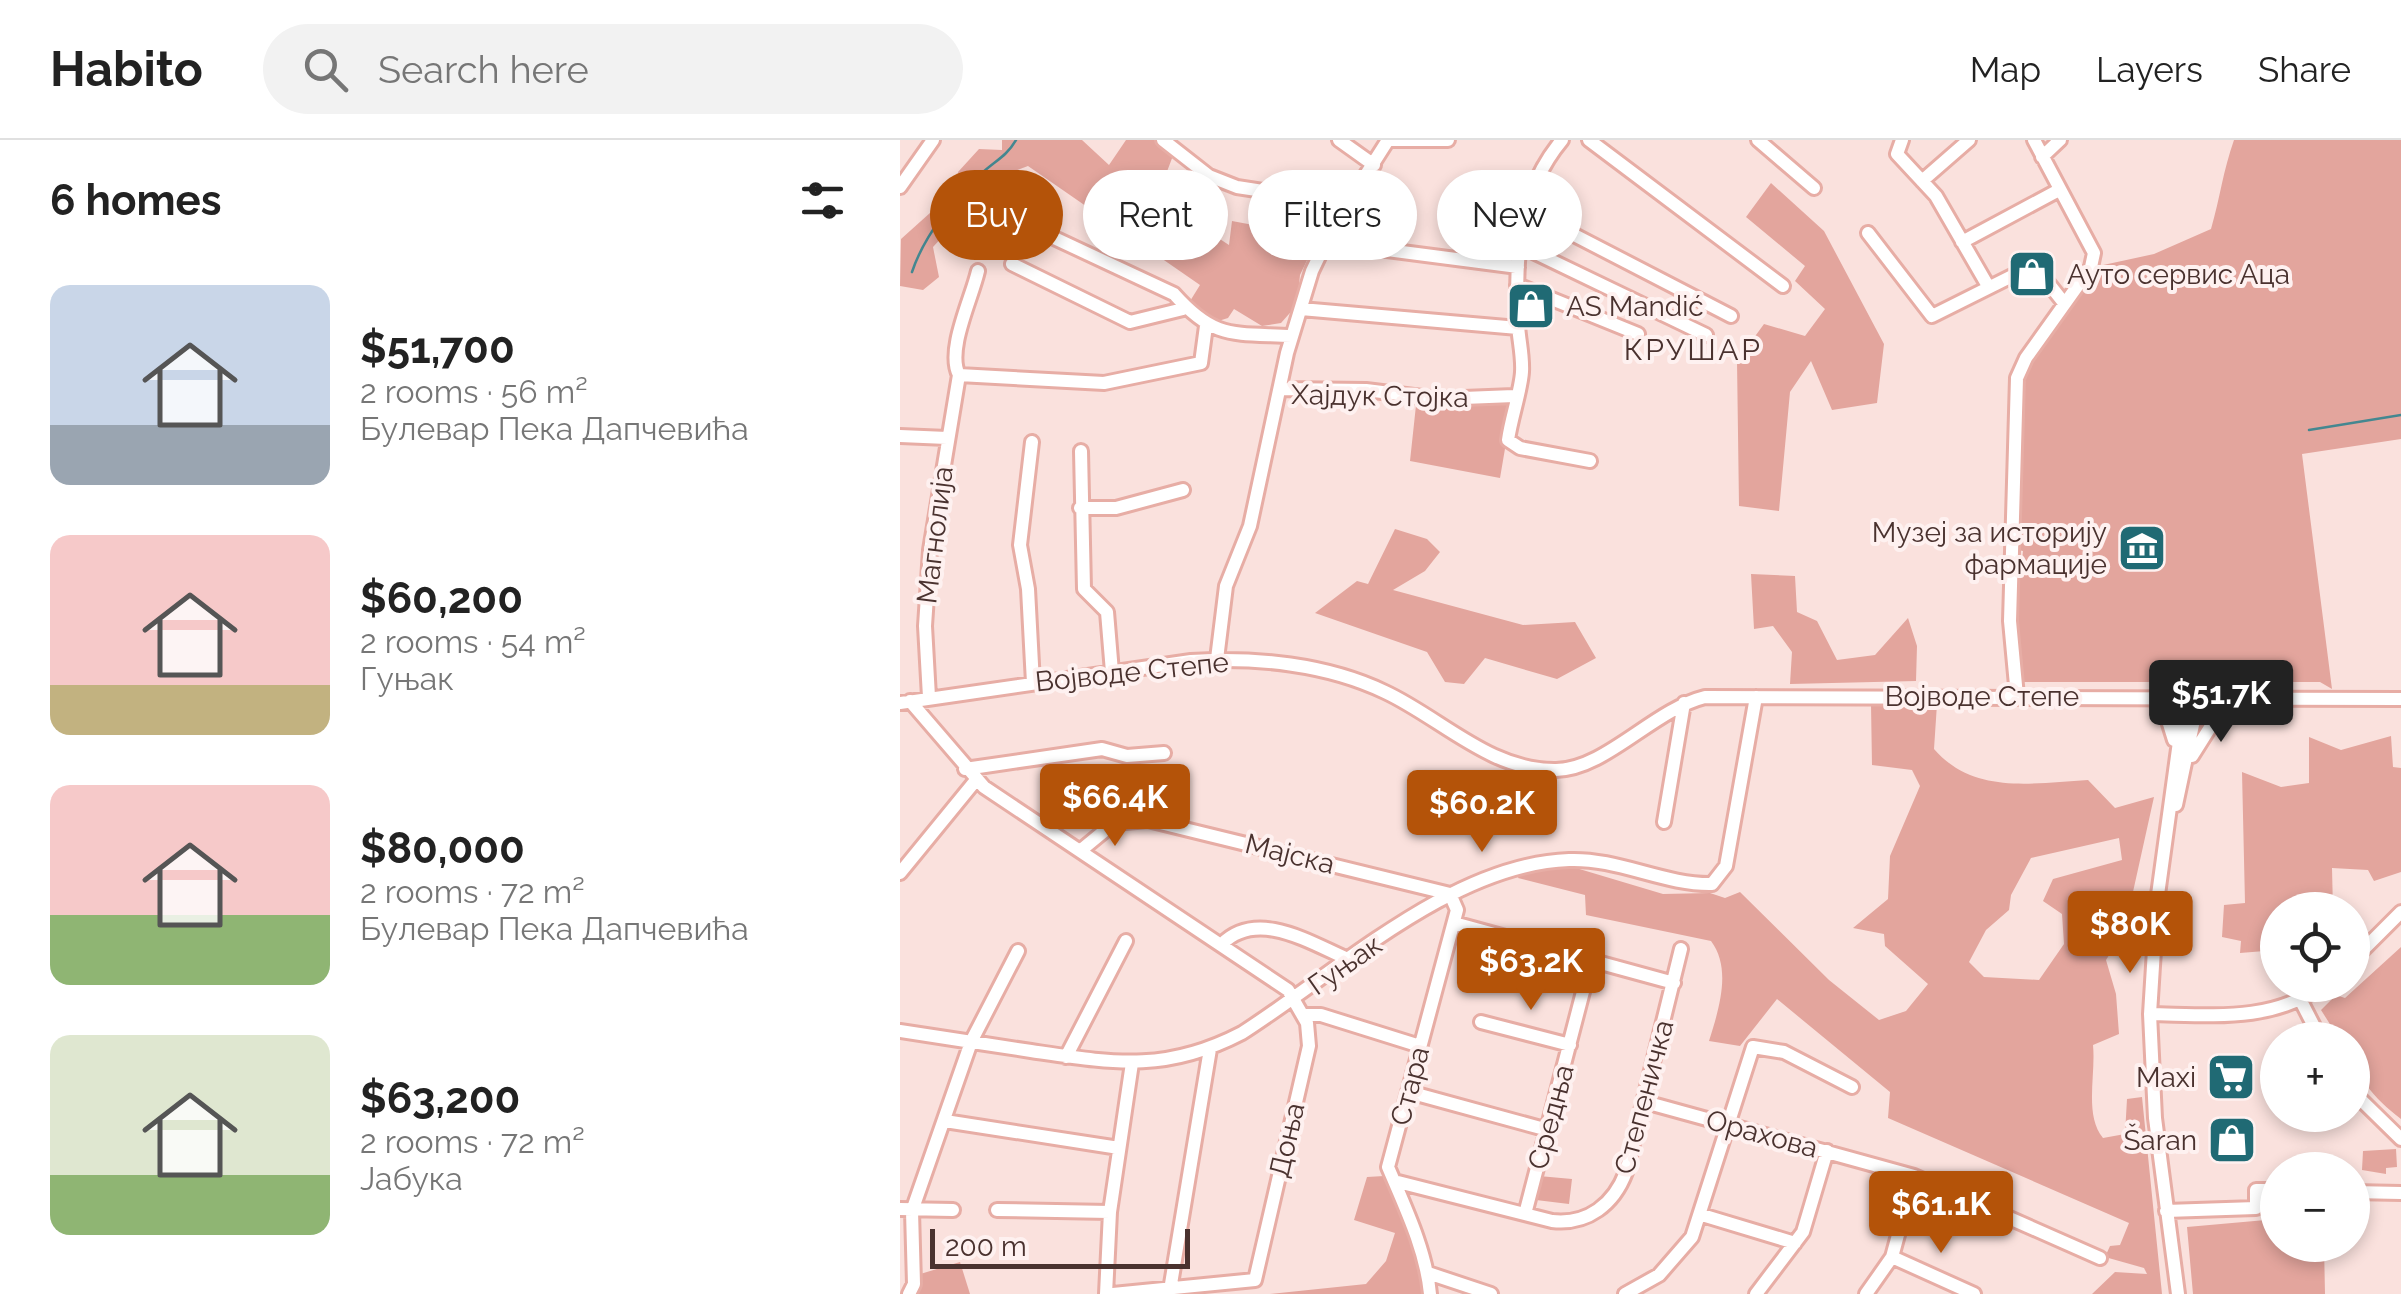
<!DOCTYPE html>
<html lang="en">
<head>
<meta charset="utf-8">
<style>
	:root { --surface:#fff; --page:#f2f2f2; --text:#222; --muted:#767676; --line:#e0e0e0; --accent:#b45309 }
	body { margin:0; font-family:Raleway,sans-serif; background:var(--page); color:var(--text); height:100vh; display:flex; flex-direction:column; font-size:38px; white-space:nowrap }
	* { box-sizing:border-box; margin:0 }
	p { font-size:32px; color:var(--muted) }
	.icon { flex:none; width:55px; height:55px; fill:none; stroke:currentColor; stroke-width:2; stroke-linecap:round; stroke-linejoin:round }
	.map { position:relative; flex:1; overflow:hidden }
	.side { display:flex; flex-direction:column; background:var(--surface); width:900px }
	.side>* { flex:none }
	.top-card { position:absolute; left:30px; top:30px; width:950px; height:90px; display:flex; gap:20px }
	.fabs { position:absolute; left:1360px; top:752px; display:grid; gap:20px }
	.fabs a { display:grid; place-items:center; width:110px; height:110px; border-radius:50%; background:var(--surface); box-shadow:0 5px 15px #0003; font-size:50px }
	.scale { position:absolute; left:30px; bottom:25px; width:260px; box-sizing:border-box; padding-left:10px; border:5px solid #4a322f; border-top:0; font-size:28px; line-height:35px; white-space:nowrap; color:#4a322f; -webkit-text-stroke:8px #fef1f0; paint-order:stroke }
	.price { position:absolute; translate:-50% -85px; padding:0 22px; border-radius:10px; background:var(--accent); color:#fff; font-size:32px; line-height:65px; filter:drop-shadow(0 2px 5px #0008) }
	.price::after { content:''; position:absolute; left:50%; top:60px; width:30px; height:22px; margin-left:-15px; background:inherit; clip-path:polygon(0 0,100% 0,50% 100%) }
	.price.selected { background:#222; color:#fff }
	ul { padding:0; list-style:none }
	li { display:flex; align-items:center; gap:30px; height:250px; padding:0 50px }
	li span { display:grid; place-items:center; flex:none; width:280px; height:200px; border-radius:20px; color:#555 }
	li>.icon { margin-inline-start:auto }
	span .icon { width:120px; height:120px; fill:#fffc; stroke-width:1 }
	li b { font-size:42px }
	h2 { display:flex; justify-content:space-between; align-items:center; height:120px; padding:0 50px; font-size:42px }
	.chip { padding:0 35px; border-radius:45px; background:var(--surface); box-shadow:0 5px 15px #0003; font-size:35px; line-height:90px }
	.chip.selected { background:var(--accent); color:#fff }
	header { display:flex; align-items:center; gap:60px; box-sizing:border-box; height:140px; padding:0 50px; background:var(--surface); border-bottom:2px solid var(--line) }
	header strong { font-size:48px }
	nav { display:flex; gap:55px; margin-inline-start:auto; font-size:35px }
	.search { width:700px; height:90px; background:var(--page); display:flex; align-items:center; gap:25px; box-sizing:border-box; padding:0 35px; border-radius:55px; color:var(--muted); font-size:38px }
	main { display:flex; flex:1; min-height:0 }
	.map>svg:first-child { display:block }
	.green { fill:#e3a59d; fill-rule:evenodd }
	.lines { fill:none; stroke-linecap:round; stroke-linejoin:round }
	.stream { stroke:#448790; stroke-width:2.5 }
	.minor-casing { stroke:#e7ada5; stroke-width:18 }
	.minor { stroke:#fff; stroke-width:12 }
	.labels { text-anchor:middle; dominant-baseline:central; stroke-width:8; stroke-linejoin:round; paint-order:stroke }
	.poi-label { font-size:28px; fill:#4a322f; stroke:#fef1f0; text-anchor:end }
	.street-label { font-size:28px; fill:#4a322f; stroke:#fef1f0 }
	.neighbourhood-label { font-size:30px; letter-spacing:2.5px; fill:#4a322f; stroke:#fef1f0 }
</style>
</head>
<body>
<header>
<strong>Habito</strong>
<div class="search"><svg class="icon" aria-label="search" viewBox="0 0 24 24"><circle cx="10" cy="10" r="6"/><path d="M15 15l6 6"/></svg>Search here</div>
<nav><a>Map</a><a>Layers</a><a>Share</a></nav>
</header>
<main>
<section class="side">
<h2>6 homes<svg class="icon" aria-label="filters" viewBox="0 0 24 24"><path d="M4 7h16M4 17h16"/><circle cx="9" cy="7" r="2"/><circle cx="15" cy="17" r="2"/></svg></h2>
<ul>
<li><span style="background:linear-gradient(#c9d6e8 70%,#9aa5b1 0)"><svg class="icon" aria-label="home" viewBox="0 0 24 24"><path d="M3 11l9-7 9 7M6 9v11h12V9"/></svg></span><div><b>$51,700</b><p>2 rooms · 56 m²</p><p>Булевар Пека Дапчевића</p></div></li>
<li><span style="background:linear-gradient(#f6c9c9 75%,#c2b280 0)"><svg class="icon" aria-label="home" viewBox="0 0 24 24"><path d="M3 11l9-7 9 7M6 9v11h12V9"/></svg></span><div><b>$60,200</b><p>2 rooms · 54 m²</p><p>Гуњак</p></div></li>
<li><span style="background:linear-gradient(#f6c9c9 65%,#8fb573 0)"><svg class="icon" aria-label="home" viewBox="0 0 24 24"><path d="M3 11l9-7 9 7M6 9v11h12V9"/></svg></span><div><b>$80,000</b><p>2 rooms · 72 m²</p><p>Булевар Пека Дапчевића</p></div></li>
<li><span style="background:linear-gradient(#dfe7d0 70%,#8fb573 0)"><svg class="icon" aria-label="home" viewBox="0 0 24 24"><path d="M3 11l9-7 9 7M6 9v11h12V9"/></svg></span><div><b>$63,200</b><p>2 rooms · 72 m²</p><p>Јабука</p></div></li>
</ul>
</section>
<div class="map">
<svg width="1501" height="1154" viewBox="0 0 1501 1154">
	<rect width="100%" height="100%" fill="#fae1dd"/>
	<!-- green -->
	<path class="green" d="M102 0H182L209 25 226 0H256L274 13 257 58 329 105 332 81 418 97 400 135 397 165 381 183 362 186 334 169 328 178 312 183 287 166 300 145 128 26 80 44 71 66 33 107 39 137 23 150 0 146 1 99 60 46 58 32 79 9 102 10Z
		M1334 0H1501V299L1402 314 1432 549 1420 542H1121L1114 495 1123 411 1118 410 1123 231 1194 127 1254 114 1311 89C1320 58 1323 31 1334 0Z
		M871 43 924 91 984 204 977 263 932 270 911 221 890 252 879 371 839 366 837 221 864 184 905 196 925 169 895 141 905 126 846 77Z
		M517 256H614L600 338 510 321Z
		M495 389 527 399 540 412 525 431 493 450 623 485 675 482 696 518 657 539 585 518 564 544 545 542 527 512 415 473 457 441 468 444Z
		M851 434 895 436 897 472 917 481 937 520 975 515 1008 478 1017 506 1016 541 890 544 892 512 873 486 854 489Z
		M971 564H1037L1034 609C1074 655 1132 643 1188 640L1215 668 1254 657 1225 788 1217 791 1216 804 1206 820 1216 854 1219 894 1193 905C1196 935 1184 975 1203 998L1225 994 1227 959 1242 957 1262 1154H1192L1215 1132 1247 1134 1244 1128 1205 1117 1210 1106 1220 1105 1229 1083 988 978 990 952 877 859 840 906 809 901C819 869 832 829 811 801L686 775 685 755 618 738 621 730 666 725 763 754 810 753 825 758 840 752 929 840 979 880 1006 871 1028 844 985 806 984 794 953 788 988 759 990 716 1020 646 1012 630 972 625ZM1219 698 1222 720 1153 739 1143 761 1162 774 1164 804 1139 840 1084 837 1069 822 1086 790 1109 770 1111 755 1131 718Z
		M1491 596 1493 627 1501 628V732L1474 741 1468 730 1432 728 1433 770H1378L1377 810 1340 813 1341 801 1322 797 1324 765 1345 763 1342 632 1381 647 1409 643V597L1441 610Z
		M1501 807V979C1474 958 1452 935 1452 900H1440L1421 870 1436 855 1445 858Z
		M1496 1009 1497 1027 1486 1028V1034L1462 1030 1463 1011Z
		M484 1036 492 1040 530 1154H370L466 1144 486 1121 495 1093 454 1080 467 1037Z
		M639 1036 672 1039 669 1064 636 1060Z
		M1377 1079 1378 1105H1424L1425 1154H1293L1287 1087Z
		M60 1122 70 1154H1L12 1150 17 1135Z"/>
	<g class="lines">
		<!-- stream -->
		<path class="stream" d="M12 132C24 96 53 59 82 33 96 20 106 17 116 0
			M1409 290 1501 275"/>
		<!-- minor casing -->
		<g class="minor-casing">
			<path id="minor" d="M263 0 309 36 337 47 448 64
				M439 0 474 25
				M488 0H548
				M662 0C617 54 615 118 618 185 619 201 623 216 622 232 621 250 611 278 608 300L620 308 690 321
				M689 0 883 146
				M858 0 914 48
				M1002 0 997 14 1036 56 1088 146
				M1142 17 1160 0
				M1022 41 1069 0
				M0 47 33 0
				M624 69 831 176
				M120 82 274 154C315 200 333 193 392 196
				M968 93 1032 176 1134 125 1164 163
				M425 102 618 127
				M1062 102 1159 50
				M619 105 806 195
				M112 124 230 182 283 169
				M617 145 738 194
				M401 169 618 188
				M59 235 204 243 301 223 306 186
				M381 249 466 250 538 259 614 256
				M0 296 47 298
				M132 302 120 405 128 449 133 543
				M181 311 184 449 207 472 212 532
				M180 368H216L283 350
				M317 519 326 446 350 386 387 213 412 131 434 85 488 0
				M1117 556 1110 481 1117 238 1126 218 1191 127 1194 113 1134 0
				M29 557 25 486 30 410 59 235C46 210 72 158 78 131
				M1251 558 1265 571 1274 600
				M10 561 84 647 388 850 407 883 409 906 355 1140 213 1154
				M0 563 291 521C355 517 427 524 485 552 541 578 590 631 656 630 706 629 753 570 805 557L1501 559
				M1292 616 1316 578 1346 561
				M65 629 202 609 227 616 264 613
				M1276 665 1294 580 1293 559
				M764 682 784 563
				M180 711 214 683 248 680 550 754
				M0 733 76 640
				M554 783 774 843
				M322 804C358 768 412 804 450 820
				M1452 821 1501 772
				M1401 861 1421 900
				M1250 874C1311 875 1372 883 1423 845
				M404 875H421L520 906
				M581 882 670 905
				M0 891C44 898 87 904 131 911 213 923 265 933 342 893 439 831 552 724 669 720 718 718 764 745 812 744L826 726 856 557
				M166 917 226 801
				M1452 951 1501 999
				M509 952 648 990
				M745 962 1014 1036 1200 1118
				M45 981 219 1008
				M498 1042 652 1081C688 1085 714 1064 726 1032L781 809
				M1452 1052 1501 1053
				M0 1069 53 1070
				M97 1070 210 1072
				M1266 1071 1356 1068V1050H1378
				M625 1074 691 821
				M802 1075 895 1103
				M992 1117 1074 1154
				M528 1133 591 1154
				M270 1150 310 909
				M9 1154 14 1144 12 1071 71 902 118 811
				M206 1154 210 1072 232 923
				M530 1154C526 1110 504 1065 488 1027L557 770 550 754
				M725 1154 759 1135 792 1097 853 907 884 912 952 947
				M856 1154 903 1092 927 1011
				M966 1154 992 1117 1014 1036
				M1278 1154 1255 978 1250 874 1257 762 1285 558"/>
		</g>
		<!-- minor -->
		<use href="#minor" class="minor"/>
	</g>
	<!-- icons -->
	<defs>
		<g id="shop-square" transform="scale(2.5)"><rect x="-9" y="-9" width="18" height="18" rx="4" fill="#206a74" stroke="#fef1f0"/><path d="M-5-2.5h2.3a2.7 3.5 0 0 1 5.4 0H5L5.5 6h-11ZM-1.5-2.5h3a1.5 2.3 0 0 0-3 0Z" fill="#fff"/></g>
		<g id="museum-square" transform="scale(2.5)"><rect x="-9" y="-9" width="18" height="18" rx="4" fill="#206a74" stroke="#fef1f0"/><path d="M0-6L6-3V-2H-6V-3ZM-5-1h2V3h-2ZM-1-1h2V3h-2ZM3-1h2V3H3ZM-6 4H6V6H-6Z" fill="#fff"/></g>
		<g id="supermarket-square" transform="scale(2.5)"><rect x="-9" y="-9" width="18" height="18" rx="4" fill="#206a74" stroke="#fef1f0"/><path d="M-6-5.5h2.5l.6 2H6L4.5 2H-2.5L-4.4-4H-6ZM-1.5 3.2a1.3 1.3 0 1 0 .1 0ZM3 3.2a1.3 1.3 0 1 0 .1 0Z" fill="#fff"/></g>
	</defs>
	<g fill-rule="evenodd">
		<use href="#shop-square" x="1132" y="134"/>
		<use href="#shop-square" x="631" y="166"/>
		<use href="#museum-square" x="1242" y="408"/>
		<use href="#supermarket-square" x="1331" y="937"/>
		<use href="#shop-square" x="1332" y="1000"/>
	</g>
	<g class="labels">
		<!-- poi labels -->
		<g class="poi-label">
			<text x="1167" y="134" text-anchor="start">Ауто сервис Аца</text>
			<text x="666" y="166" text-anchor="start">AS Mandić</text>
			<text x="1207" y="392">Музеј за историју<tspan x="1207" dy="32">фармације</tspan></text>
			<text x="1296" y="937">Maxi</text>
			<text x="1297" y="1000">Šaran</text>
		</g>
		<!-- street labels -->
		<g class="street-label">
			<text transform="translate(480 256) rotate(1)">Хајдук Стојка</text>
			<text transform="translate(35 395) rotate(-83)">Магнолија</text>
			<text transform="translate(232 532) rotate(-6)">Војводе Степе</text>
			<text x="1082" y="556">Војводе Степе</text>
			<text transform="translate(390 714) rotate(14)">Мајска</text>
			<text transform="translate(445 825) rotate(-35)">Гуњак</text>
			<text transform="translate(510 946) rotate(-75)">Стара</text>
			<text transform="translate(744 957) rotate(-75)">Степеничка</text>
			<text transform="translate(651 977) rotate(-75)">Средња</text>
			<text transform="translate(862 994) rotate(15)">Орахова</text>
			<text transform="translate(387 1000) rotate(-77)">Доња</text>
		</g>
		<!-- neighbourhood labels -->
		<g class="neighbourhood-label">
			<text x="793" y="209">КРУШАР</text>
		</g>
	</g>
</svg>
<div class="fabs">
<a><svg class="icon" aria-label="locate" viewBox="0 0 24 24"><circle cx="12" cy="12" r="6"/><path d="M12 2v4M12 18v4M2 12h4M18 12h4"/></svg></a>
<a>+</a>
<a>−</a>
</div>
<div class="scale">200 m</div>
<b class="price selected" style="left:1321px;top:605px">$51.7K</b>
<b class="price" style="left:215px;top:709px">$66.4K</b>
<b class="price" style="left:582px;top:715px">$60.2K</b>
<b class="price" style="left:1230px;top:836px">$80K</b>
<b class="price" style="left:631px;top:873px">$63.2K</b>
<b class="price" style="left:1041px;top:1116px">$61.1K</b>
<div class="top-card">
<a class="chip selected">Buy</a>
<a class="chip">Rent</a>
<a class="chip">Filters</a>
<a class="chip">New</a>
</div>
</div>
</main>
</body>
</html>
